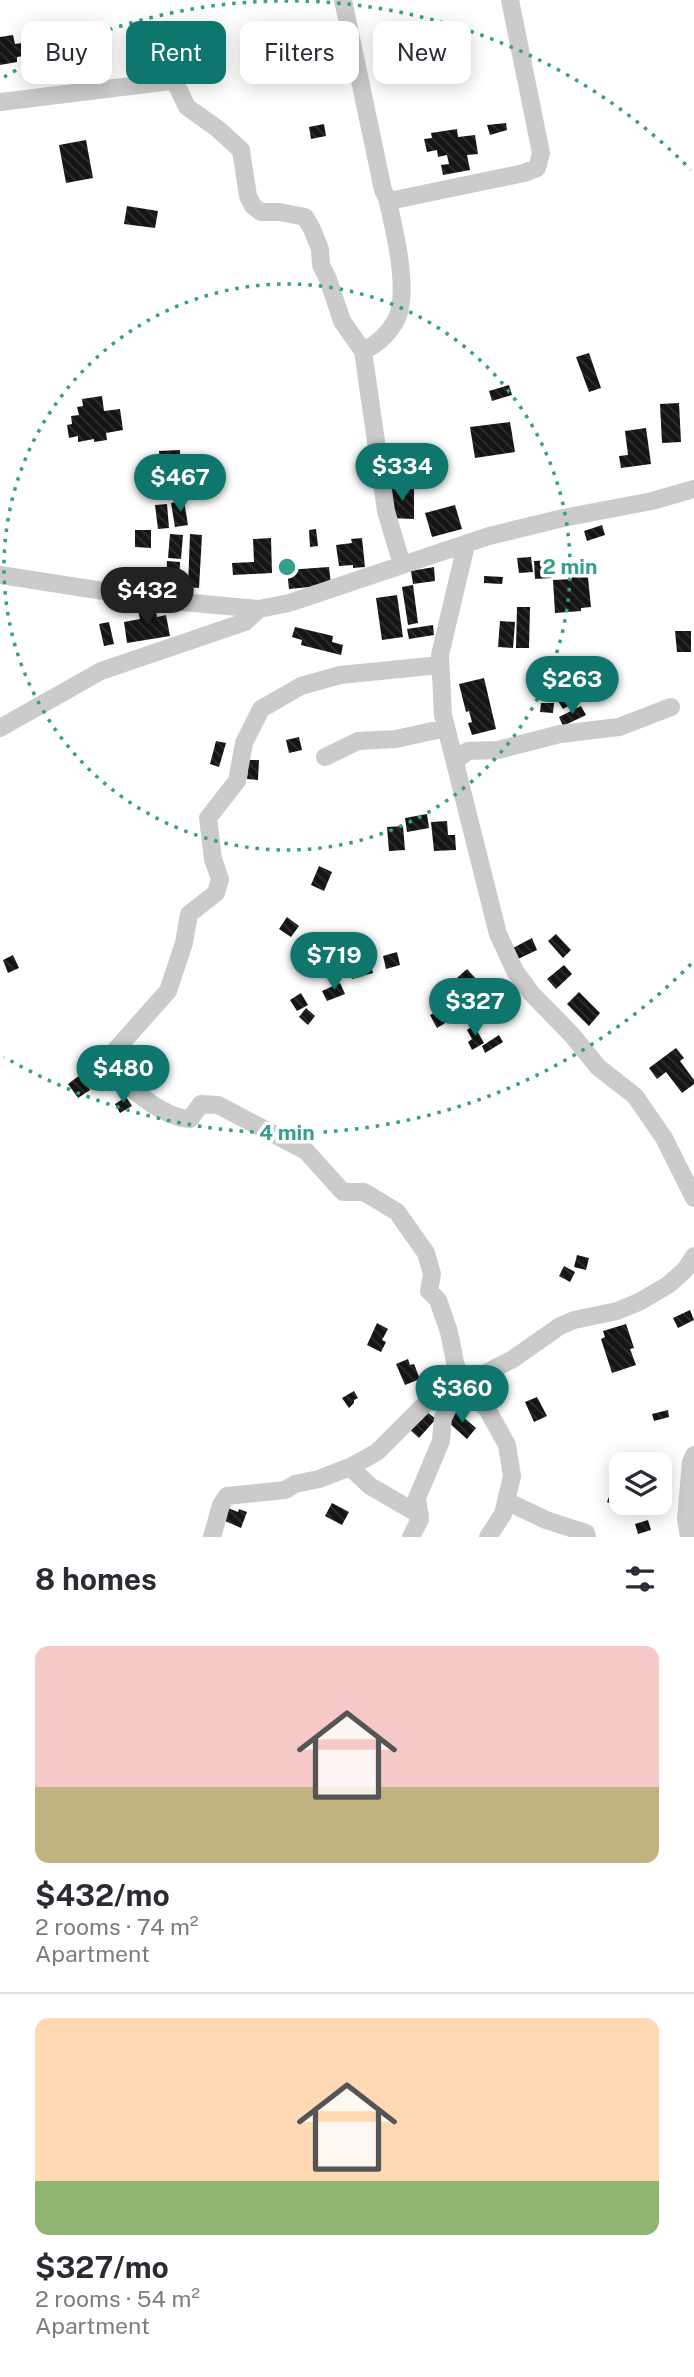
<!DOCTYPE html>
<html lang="en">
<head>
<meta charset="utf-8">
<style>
	:root { --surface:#fff; --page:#f7f7f7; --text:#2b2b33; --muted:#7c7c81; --line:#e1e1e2; --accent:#0f766e }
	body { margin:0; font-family:"Public Sans",sans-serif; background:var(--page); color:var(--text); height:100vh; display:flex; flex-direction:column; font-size:26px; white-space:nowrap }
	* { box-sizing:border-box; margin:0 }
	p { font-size:23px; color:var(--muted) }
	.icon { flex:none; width:38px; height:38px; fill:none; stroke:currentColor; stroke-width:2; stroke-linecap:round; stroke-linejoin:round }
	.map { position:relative; height:1537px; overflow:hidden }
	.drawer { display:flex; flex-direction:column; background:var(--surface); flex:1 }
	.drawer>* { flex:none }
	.banner { position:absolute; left:21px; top:21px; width:653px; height:63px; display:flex; gap:14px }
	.buttons { position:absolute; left:609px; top:1452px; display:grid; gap:14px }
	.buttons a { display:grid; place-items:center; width:63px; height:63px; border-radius:14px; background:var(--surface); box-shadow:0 4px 18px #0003; font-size:35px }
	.price { position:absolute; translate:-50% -60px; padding:0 16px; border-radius:24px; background:var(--accent); color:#fff; font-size:23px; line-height:46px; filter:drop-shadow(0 2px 4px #0008) }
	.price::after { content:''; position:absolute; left:50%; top:42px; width:21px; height:16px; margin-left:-10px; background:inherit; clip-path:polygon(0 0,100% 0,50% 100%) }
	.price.current { background:#222; color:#fff }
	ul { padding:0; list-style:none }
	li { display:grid; align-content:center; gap:14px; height:371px; padding:0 35px }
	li+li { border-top:2px solid var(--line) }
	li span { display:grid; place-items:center; height:217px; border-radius:14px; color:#555 }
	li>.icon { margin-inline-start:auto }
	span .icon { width:126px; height:126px; fill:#fffc; stroke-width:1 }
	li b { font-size:30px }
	h2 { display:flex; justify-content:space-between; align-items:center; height:84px; padding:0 35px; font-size:30px }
	.chip { padding:0 24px; border-radius:14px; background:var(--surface); box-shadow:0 4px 18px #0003; font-size:24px; line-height:63px }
	.chip.current { background:var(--accent); color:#fff }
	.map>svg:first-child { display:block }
	.building { fill:url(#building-back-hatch) }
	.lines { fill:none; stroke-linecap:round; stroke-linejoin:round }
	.minor { stroke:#cbcbcb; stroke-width:18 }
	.ring { fill:none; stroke:#349f8c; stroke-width:3.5; stroke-dasharray:3.5 7 }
	.centre { fill:#349f8c; stroke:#fff; stroke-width:3.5 }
	.ring-label { font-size:21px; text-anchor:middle; font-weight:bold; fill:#349f8c; stroke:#fff; stroke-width:7; stroke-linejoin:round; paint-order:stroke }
</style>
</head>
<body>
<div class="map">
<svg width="694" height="1537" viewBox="0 0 694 1537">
	<defs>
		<pattern id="building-back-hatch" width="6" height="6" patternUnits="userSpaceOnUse" patternTransform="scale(1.75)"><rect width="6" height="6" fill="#151515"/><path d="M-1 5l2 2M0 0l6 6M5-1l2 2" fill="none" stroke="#2f2f2f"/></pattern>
	</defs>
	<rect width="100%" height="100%" fill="#fff"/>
	<!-- building -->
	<path class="building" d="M456 25 463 58 449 62 444 57 439 63 428 61 417 63 419 48H412L408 33 421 30 423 39 440 35V29Z
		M13 35 15 44 22 43 24 56 17 57V62L0 65V37Z
		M506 123 507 130 490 135 487 125Z
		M324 124 326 136 311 139 309 127Z
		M457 129 458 137 475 135 478 154 467 155 470 170 443 175 441 165 449 164 447 155 438 157 437 150 427 152 424 139 432 138 431 133Z
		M86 140 93 178 66 183 59 145Z
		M127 206 158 211 155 228 124 224Z
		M589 353 601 388 589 392 576 357Z
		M509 385 512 395 492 401 489 391Z
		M102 396 104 411 120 409 123 430 106 433 107 440 94 442V439L78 442V436L69 438 67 425 72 424 71 416 79 415 77 407 83 406 82 399Z
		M679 403 681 442 662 443 660 404Z
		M510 422 515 452 475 458 470 427Z
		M646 428 651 464 621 468 619 456 628 455 625 431Z
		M180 450 181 470 160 471 159 451Z
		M183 471 185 493 163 496 161 474Z
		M390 486 414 487V519L389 518Z
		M184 501 188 525 175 527 171 503Z
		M167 504 169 528 158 529 155 505Z
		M455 505 462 529 432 537 425 513Z
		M602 525 605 535 587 541 584 531Z
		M316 529 318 546 310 547 309 530Z
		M135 530H151V548L135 547Z
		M170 534 183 535 181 559 168 558Z
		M190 534 202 535 199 588 188 587Z
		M271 538 272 573 233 575 232 563 254 562 253 539Z
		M362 538 365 567 353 568V565L339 566 336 545 352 543 351 539Z
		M531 557 533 572 519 573 517 558Z
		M550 560 551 578 535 579 534 561Z
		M167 561 180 562 179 586 166 585Z
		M329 567 331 585 289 589 287 570Z
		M434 567 435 581 413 584 411 571Z
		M587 568 591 607 581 608V611L555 613 553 580 572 579V569Z
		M484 576 503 577 502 584 484 583Z
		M413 585 418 623 408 625 402 587Z
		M397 595 403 637 382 640 376 598Z
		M155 607 157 617 166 615 170 636 127 643 124 622 140 619 138 610Z
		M517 607H530L529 648H516Z
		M500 621 515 622 513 648 498 647Z
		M109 622 114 644 104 646 99 624Z
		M433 625 434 635 409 639 407 629Z
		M295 627 333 636 332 642 343 645 341 655 301 645 302 640 292 637Z
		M675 631H691V652H677Z
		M556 675 558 685 547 688 544 678Z
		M484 678 496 729 472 735 468 723 472 722 469 711 466 712 459 684Z
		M569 694 574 703 563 709 558 701Z
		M541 703H554L553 713 540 712Z
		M581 706 586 715 563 726 559 717Z
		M299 737 302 750 289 753 286 740Z
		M216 741 226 743 219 767 210 764Z
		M249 760H259L258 780 247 779Z
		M427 814 429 828 407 832 405 818Z
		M447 821 448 835H455L456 850 434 851 431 822Z
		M403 826 405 850 389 851 387 827Z
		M319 866 332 872 324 891 311 885Z
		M287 917 299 926 291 937 279 929Z
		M556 934 571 950 563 958 548 941Z
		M330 938 334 953 324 956 320 940Z
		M532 938 537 950 518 959 513 948Z
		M397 952 400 965 386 969 383 956Z
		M13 955 19 968 8 973 3 960Z
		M369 956 373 973 352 979 347 962Z
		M564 965 572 974 556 989 547 979Z
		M467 969 478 981 468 990 457 978Z
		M340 983 345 994 327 1001 322 991Z
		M495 983 504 998 492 1005 483 990Z
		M579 992 600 1013 589 1026 567 1004Z
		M301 993 308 1005 297 1011 290 1000Z
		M479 994 490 1010 477 1020 465 1003Z
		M306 1008 315 1016 308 1025 299 1017Z
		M440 1010 447 1022 437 1028 430 1015Z
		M474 1025 484 1043 472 1050 468 1042 472 1039 467 1030Z
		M499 1035 503 1042 485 1053 482 1046Z
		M676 1048 684 1058 680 1061 694 1080V1084L682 1093 666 1072 657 1079 649 1068Z
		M80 1075 90 1090 78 1098 68 1084Z
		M126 1097 132 1106 120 1113 115 1104Z
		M577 1255 589 1258 586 1270 574 1267Z
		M564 1266 575 1272 570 1282 559 1276Z
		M690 1310 694 1320 678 1328 673 1318Z
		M377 1323 388 1329 382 1340 386 1342 381 1352 367 1345Z
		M626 1324 634 1348 630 1349 636 1365 612 1373 601 1339 605 1337 603 1331Z
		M408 1359 410 1365 414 1364 420 1379 405 1385 396 1364Z
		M354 1391 358 1398 354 1400V1403L349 1408 342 1398Z
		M537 1397 547 1416 534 1422 525 1402Z
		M423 1409 436 1419 419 1438 407 1427Z
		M668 1410 669 1417 654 1421 652 1414Z
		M456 1411 476 1428 467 1439 447 1421Z
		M612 1489 621 1493 618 1507 607 1502Z
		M332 1503 349 1512 342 1525 325 1516Z
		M228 1508 238 1512 239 1509 247 1512 241 1528 223 1520Z
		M648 1520 651 1530 638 1534 635 1524Z"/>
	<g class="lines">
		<!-- minor -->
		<path class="minor" d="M343 0 383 190 387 198 394 200 524 173 537 168 541 153 510 0
			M0 102 171 81 177 86 187 107 218 129 241 150 248 196 253 206 261 212H280L305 217 312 229 320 249 321 265 328 279 342 321 363 351 386 511 402 565
			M363 351C376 345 388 334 395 322 411 296 394 227 387 198
			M466 545 440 655 443 715 498 934 515 971 532 994 572 1035 598 1067 635 1096 664 1138 694 1198
			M0 575 161 600 259 609 289 603 489 536 563 518 652 501 694 489
			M440 665 340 675 301 686 261 709 244 743 237 781 208 818 213 859 220 879 216 893 189 914 184 943 168 991 103 1064C126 1083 160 1118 190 1119L201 1104 218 1105 306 1151 343 1192H364L397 1212 426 1253 432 1274 429 1291 438 1300 449 1332 455 1362 462 1386 487 1409 507 1445 512 1476 503 1514 488 1537
			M0 728 101 671 245 622 259 609
			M325 757 358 741 396 739 446 728
			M455 761 468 751 498 750 560 734 619 727 671 707
			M350 1467 377 1452 433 1396 462 1386
			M506 1501 546 1520 586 1533 587 1537
			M212 1537 221 1505 227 1496 285 1490 295 1484 319 1479 350 1467 370 1486 420 1515
			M411 1537 420 1519 417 1498 441 1441 443 1418 458 1389 468 1382 513 1359 560 1326 574 1320 617 1311 639 1302 668 1285 685 1270 694 1256
			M689 1537 686 1519 691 1462 694 1455"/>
	</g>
	<!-- distance rings -->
	<g class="ring">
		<circle cx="287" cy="567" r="283"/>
		<path d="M691 964A566 566 0 0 1 4 1057M4 77A566 566 0 0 1 691 170"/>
	</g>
	<circle cx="287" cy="567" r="10" class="centre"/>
	<g class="ring-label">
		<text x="570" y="574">2 min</text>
		<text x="287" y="1140">4 min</text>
	</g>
</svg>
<div class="buttons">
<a><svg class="icon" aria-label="layers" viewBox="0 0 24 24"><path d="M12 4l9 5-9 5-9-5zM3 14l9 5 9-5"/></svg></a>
</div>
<b class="price" style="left:402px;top:503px">$334</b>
<b class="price" style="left:180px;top:514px">$467</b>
<b class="price current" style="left:147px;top:627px">$432</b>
<b class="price" style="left:572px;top:716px">$263</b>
<b class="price" style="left:334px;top:992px">$719</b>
<b class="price" style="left:475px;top:1038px">$327</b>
<b class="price" style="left:123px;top:1105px">$480</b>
<b class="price" style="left:462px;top:1425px">$360</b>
<div class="banner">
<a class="chip">Buy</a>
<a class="chip current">Rent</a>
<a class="chip">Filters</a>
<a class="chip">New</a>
</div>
</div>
<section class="drawer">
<h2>8 homes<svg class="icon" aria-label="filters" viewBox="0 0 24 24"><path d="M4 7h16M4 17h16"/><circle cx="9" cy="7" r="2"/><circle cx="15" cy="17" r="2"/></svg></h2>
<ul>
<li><span style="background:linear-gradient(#f6c9c9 65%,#c2b280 0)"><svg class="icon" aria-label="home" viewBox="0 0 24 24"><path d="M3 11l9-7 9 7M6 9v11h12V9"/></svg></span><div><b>$432/mo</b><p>2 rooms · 74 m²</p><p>Apartment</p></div></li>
<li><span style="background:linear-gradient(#ffd9b3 75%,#8fb573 0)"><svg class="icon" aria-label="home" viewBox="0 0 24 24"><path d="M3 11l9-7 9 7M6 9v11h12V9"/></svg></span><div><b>$327/mo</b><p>2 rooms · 54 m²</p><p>Apartment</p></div></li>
</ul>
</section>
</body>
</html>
